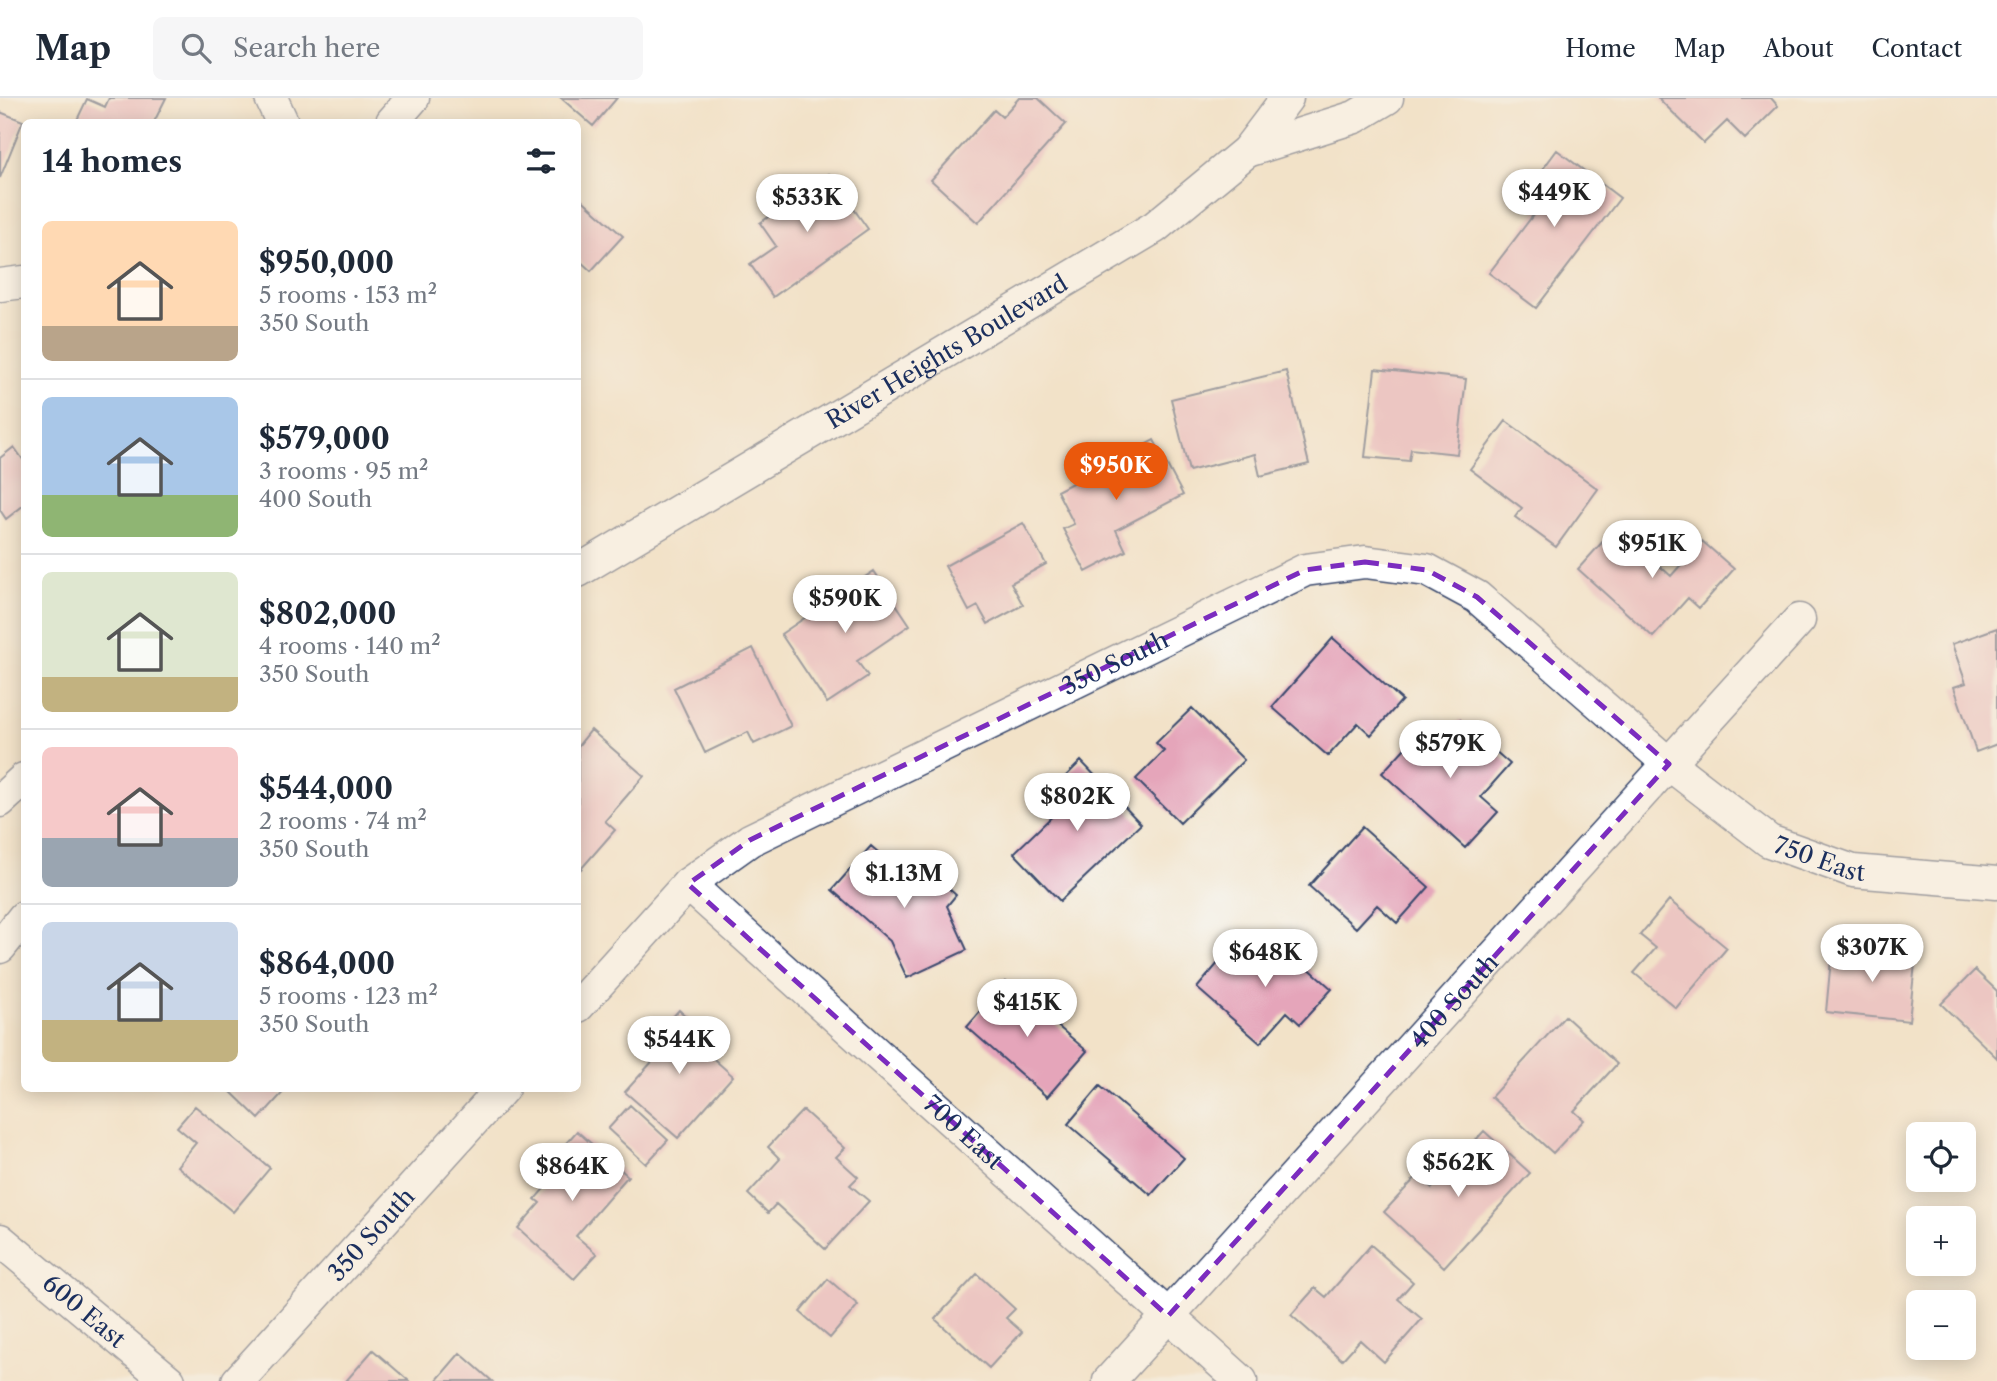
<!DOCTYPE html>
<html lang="en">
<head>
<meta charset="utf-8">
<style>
	:root { --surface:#fff; --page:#f6f6f7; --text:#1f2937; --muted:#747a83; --line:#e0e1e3; --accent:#ea580c }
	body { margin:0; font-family:"Libre Caslon Text",serif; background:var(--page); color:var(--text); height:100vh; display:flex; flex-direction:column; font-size:26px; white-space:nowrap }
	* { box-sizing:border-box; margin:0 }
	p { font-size:23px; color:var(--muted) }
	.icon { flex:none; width:38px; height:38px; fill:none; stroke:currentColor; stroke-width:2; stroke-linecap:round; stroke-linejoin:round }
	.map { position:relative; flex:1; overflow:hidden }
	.drawer { position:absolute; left:21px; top:21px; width:560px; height:973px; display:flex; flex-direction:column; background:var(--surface); border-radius:10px; box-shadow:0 4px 18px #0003 }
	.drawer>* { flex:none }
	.fabs { position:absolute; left:1906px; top:1024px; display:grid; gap:14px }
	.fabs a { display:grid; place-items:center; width:70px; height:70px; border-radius:10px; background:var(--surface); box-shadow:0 4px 18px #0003; font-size:35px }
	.price { position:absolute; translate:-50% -60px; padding:0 16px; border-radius:24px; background:#fff; color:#222; font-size:23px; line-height:46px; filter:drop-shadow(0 2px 4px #0008) }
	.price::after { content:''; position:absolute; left:50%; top:42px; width:21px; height:16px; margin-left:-10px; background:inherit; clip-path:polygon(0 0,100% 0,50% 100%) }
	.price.active { background:var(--accent); color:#fff }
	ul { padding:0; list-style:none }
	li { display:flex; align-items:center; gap:21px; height:175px; padding:0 21px }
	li+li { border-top:2px solid var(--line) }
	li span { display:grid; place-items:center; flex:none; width:196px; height:140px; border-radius:10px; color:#555 }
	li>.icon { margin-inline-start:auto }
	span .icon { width:84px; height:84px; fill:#fffc; stroke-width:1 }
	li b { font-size:30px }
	h2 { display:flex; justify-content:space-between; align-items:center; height:84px; padding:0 21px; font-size:30px }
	header { display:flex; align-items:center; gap:42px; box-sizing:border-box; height:98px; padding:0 35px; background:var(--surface); border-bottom:2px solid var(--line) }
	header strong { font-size:33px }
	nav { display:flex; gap:38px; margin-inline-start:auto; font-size:24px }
	.search { width:490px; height:63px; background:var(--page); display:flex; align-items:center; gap:18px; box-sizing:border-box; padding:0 24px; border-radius:10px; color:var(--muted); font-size:26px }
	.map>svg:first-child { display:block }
	.building { fill:#e5a5ba }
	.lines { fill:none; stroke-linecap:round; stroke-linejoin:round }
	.minor-casing { stroke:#3b4a6e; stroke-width:35 }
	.minor { stroke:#fff; stroke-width:32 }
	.marked { fill:none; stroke:#7b2cbf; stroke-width:5; stroke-dasharray:14 9; stroke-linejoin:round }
	.labels { text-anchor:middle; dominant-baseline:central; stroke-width:5; stroke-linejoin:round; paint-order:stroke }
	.street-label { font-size:24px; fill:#1b2f5e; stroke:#f6f6f2 }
</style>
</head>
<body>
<header>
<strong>Map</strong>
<div class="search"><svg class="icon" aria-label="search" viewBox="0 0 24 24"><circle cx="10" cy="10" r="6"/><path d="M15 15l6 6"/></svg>Search here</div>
<nav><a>Home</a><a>Map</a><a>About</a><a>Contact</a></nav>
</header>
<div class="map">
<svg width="1997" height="1283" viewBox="0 0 1997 1283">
	<rect width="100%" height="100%" fill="#f6f6f2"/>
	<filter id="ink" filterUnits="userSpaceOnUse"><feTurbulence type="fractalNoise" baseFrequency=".0143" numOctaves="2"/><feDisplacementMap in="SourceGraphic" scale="14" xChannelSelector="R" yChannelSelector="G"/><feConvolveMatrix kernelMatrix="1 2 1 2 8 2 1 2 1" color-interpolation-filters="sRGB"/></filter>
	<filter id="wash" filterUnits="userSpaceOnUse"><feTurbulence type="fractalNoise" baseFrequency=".00686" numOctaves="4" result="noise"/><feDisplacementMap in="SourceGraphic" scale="28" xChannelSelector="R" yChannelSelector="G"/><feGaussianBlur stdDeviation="1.57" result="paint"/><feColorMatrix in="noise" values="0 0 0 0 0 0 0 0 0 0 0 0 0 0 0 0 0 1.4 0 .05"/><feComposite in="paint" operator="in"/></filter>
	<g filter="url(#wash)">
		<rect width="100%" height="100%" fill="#f2e2c8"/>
		<g id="blocks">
			<!-- building -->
			<path class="building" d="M109 0H166L154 24H76L87 1 105 9Z
				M561 0H617L593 28Z
				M1019 0H1038L1066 26 978 125 931 82 994 12 1002 19Z
				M1658 0H1771L1778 8 1745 41 1727 23 1704 45Z
				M0 14 23 23 0 80Z
				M1557 52 1620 100 1536 210 1489 175 1544 103 1528 91Z
				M829 76 868 131 773 199 750 166 776 148 760 125Z
				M578 98 623 138 591 173 578 161Z
				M1375 271 1466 281 1457 356 1411 351 1409 363 1365 359Z
				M1286 273 1309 366 1260 378 1255 356 1189 373 1171 301Z
				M1506 323 1598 391 1556 449 1515 419 1522 410 1470 371Z
				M1154 342 1183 397 1116 432 1126 453 1086 474 1063 431 1074 426 1057 393Z
				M14 349 24 363V407L6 421 0 412V360Z
				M1023 425 1046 466 1011 485 1023 507 988 526 978 508 969 513 945 468Z
				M1616 429 1671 478 1702 443 1734 471 1699 510 1688 500 1653 539 1578 471Z
				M874 473 910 527 857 563 868 578 827 605 781 536Z
				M1997 530V646L1976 654 1954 589 1966 585 1952 546Z
				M1333 540 1402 602 1371 637 1358 625 1328 658 1272 609Z
				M753 550 791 628 754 646 748 634 705 655 674 590Z
				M1192 610 1244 662 1180 725 1136 681 1164 653 1156 645Z
				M1460 622 1510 666 1481 699 1498 714 1465 750 1382 675 1417 637 1433 652Z
				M591 632 644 678 605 723 615 732 581 771 578 768V648Z
				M1081 663 1141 726 1060 803 1014 755 1065 706 1052 692Z
				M1362 729 1429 789 1397 825 1377 807 1356 830 1309 788Z
				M871 748 904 777 918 763 956 797 947 808 967 852 907 880 890 843 832 792Z
				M1669 802 1727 850 1676 910 1634 875 1656 850 1640 837Z
				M1270 836 1332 891 1300 926 1287 914 1260 945 1197 890 1224 858 1238 871Z
				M1843 849 1916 856 1909 923 1826 914 1831 861 1842 862Z
				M1975 872 1997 893V960L1941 906Z
				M1006 884 1087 953 1047 999 967 929Z
				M679 912 716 945 707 955 733 978 678 1040 625 994 659 956 648 947Z
				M1565 918 1617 966 1574 1013 1584 1022 1553 1055 1491 999Z
				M1100 988 1184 1060 1151 1097 1068 1026Z
				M227 990H287L259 1021Z
				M630 1007 668 1042 646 1066 608 1031Z
				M195 1008 270 1070 233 1114 177 1068 196 1045 177 1029Z
				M803 1012 845 1050 836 1059 858 1079 850 1087 869 1103 825 1151 776 1106 768 1115 748 1096 780 1061 768 1049Z
				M577 1033 628 1078 576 1138 597 1156 574 1181 518 1130 540 1105 535 1101 561 1071 551 1062Z
				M1484 1033 1530 1075 1444 1169 1384 1114 1418 1077 1432 1090Z
				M1371 1147 1413 1184 1398 1201 1422 1221 1384 1264 1360 1242 1342 1262 1291 1217 1315 1190 1326 1199Z
				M977 1176 1015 1211 1006 1220 1022 1234 989 1270 935 1221Z
				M828 1181 858 1207 830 1240 800 1214Z
				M373 1252 409 1283H346Z
				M460 1255 492 1283H436Z"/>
		</g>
	</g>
	<g filter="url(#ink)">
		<use href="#blocks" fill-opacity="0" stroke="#3b4a6e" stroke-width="2"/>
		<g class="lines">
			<!-- minor casing -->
			<g class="minor-casing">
				<g id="minor">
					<path d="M271 0 282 24"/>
					<path d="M392 24 413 0"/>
					<path d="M1247 53 1355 19 1387 0"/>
					<path d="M0 187 24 184"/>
					<path id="s1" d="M578 473 1155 129 1247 53 1287 0"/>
					<path d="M0 703 24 681"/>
					<path id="s2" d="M688 786 1241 1283"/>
					<path d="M0 849 24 819"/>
					<path id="s3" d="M578 908 688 786 750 742 1305 472 1365 464 1427 472 1477 499 1669 666 1769 743 1853 773 1997 785"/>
					<path id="s4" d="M0 1142 169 1283"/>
					<path id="s5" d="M238 1283 503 990"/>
					<path id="s6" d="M1109 1283 1799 522"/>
				</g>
			</g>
			<!-- minor -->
			<use href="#minor" class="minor"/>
		</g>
	</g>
	<!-- marked area -->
	<path d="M0 0H1997V1283H0ZM1365 464 1427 472 1477 499 1669 666 1168 1218 688 786 750 742 1305 472Z" fill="#f2e2c8" fill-opacity=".55" fill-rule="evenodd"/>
	<path class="marked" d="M1365 464 1427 472 1477 499 1669 666 1168 1218 688 786 750 742 1305 472Z"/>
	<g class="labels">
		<!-- street labels -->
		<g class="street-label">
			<text stroke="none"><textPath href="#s1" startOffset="429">River Heights Boulevard</textPath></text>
			<text stroke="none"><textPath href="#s3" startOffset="646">350 South</textPath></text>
			<text stroke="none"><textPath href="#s3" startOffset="1472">750 East</textPath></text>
			<text stroke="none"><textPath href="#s6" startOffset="513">400 South</textPath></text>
			<text stroke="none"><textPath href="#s2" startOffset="371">700 East</textPath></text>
			<text stroke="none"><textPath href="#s5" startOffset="198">350 South</textPath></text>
			<text stroke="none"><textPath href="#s4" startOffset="110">600 East</textPath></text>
		</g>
	</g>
</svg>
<div class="fabs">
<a><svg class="icon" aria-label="locate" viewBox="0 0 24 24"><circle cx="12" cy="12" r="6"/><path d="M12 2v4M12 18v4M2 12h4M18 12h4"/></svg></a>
<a>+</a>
<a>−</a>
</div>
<b class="price" style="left:1554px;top:131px">$449K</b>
<b class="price" style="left:807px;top:136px">$533K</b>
<b class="price active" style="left:1116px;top:404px">$950K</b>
<b class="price" style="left:1652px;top:482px">$951K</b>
<b class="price" style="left:845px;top:537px">$590K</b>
<b class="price" style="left:1450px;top:682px">$579K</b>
<b class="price" style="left:1077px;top:735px">$802K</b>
<b class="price" style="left:904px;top:812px">$1.13M</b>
<b class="price" style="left:1872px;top:886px">$307K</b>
<b class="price" style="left:1265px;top:891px">$648K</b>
<b class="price" style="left:1027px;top:941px">$415K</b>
<b class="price" style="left:679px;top:978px">$544K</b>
<b class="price" style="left:1458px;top:1101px">$562K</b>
<b class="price" style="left:572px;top:1105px">$864K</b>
<section class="drawer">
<h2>14 homes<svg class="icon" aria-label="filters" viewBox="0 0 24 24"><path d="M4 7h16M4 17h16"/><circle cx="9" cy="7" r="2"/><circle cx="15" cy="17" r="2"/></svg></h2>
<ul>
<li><span style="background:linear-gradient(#ffd9b3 75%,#b9a48a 0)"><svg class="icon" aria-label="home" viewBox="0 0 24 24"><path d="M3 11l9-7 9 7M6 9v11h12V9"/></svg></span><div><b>$950,000</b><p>5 rooms · 153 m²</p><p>350 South</p></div></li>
<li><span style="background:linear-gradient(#a9c7e8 70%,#8fb573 0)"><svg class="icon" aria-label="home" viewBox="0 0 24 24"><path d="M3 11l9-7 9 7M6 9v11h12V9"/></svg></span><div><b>$579,000</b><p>3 rooms · 95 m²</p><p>400 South</p></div></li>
<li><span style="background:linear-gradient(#dfe7d0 75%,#c2b280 0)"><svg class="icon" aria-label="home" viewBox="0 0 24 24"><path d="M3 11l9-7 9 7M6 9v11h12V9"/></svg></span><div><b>$802,000</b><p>4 rooms · 140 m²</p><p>350 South</p></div></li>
<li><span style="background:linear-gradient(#f6c9c9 65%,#9aa5b1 0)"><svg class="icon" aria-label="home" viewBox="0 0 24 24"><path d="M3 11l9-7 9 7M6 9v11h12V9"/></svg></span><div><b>$544,000</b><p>2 rooms · 74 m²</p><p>350 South</p></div></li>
<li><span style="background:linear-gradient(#c9d6e8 70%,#c2b280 0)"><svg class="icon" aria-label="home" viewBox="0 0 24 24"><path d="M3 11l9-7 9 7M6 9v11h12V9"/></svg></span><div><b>$864,000</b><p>5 rooms · 123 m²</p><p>350 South</p></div></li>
</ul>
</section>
</div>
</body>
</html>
